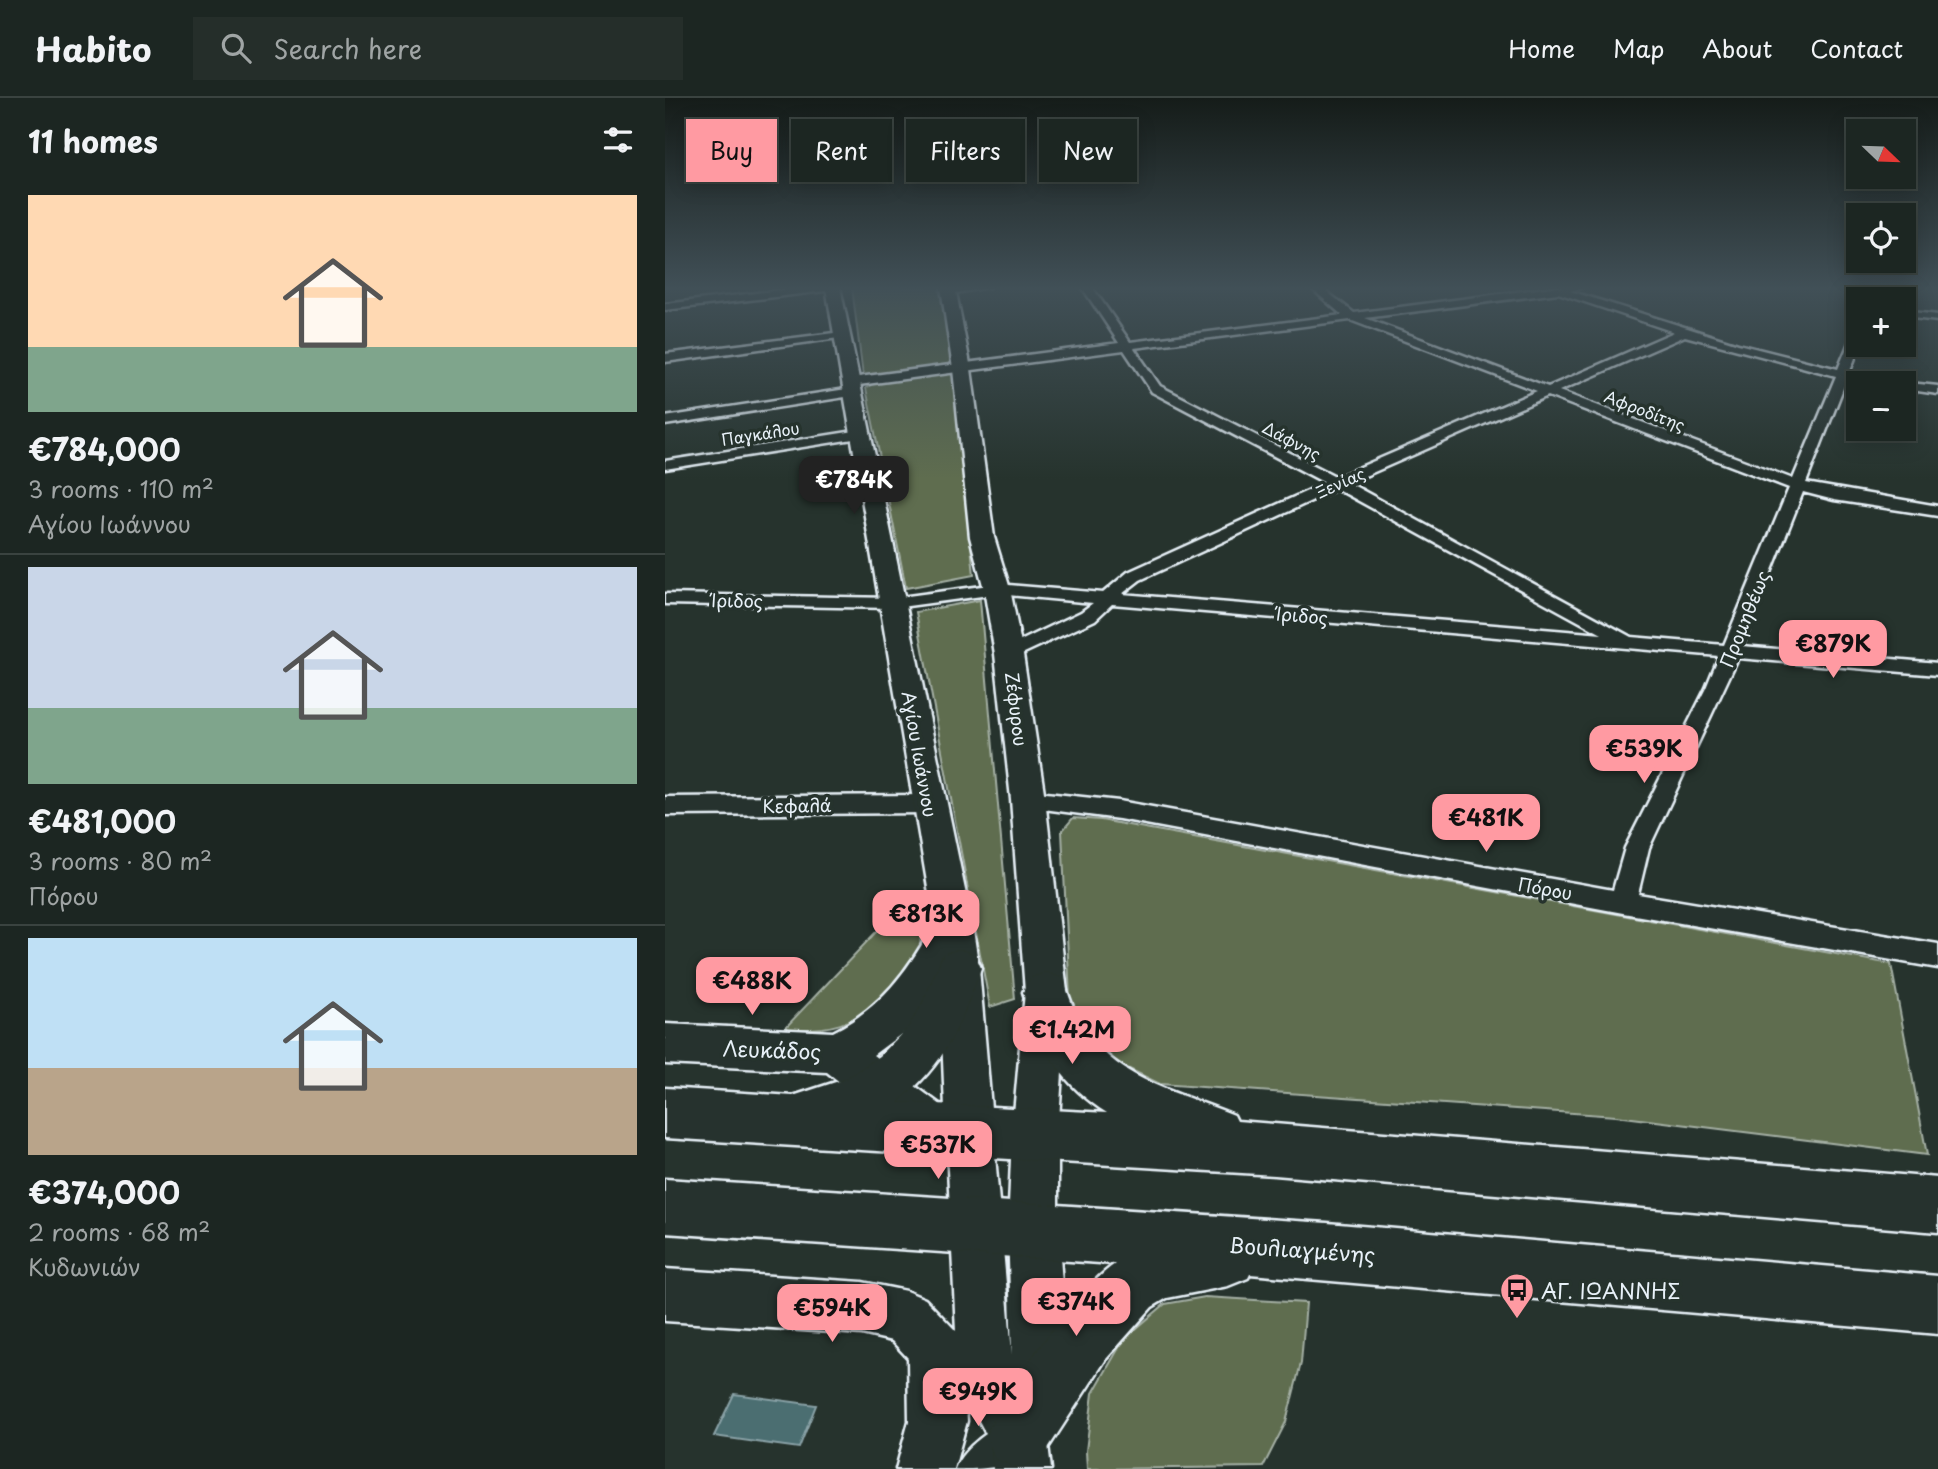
<!DOCTYPE html>
<html lang="en">
<head>
<meta charset="utf-8">
<style>
	:root { --surface:#1c2622; --page:#252e2a; --text:#f1f3f6; --muted:#a0a5a5; --line:#3a4340; --accent:#ff9aa2 }
	body { margin:0; font-family:"Playpen Sans",sans-serif; background:var(--page); color:var(--text); height:100vh; display:flex; flex-direction:column; font-size:26px; white-space:nowrap }
	* { box-sizing:border-box; margin:0 }
	p { font-size:23px; color:var(--muted) }
	.icon { flex:none; width:38px; height:38px; fill:none; stroke:currentColor; stroke-width:2; stroke-linecap:round; stroke-linejoin:round }
	.map { position:relative; flex:1; overflow:hidden }
	.panel { display:flex; flex-direction:column; background:var(--surface); width:665px }
	.panel>* { flex:none }
	.banner { position:absolute; left:21px; top:21px; width:665px; height:63px; display:flex; gap:14px }
	.needle { width:46px; rotate:113deg }
	.tools { position:absolute; left:1181px; top:21px; display:grid; gap:14px }
	.tools a { display:grid; place-items:center; width:70px; height:70px; border-radius:0px; background:var(--surface); box-shadow:0 4px 18px #0003,0 0 0 2px var(--line); font-size:35px }
	.price { position:absolute; translate:-50% -60px; padding:0 16px; border-radius:14px; background:var(--accent); color:#111; font-size:23px; line-height:46px; filter:drop-shadow(0 2px 4px #0008) }
	.price::after { content:''; position:absolute; left:50%; top:42px; width:21px; height:16px; margin-left:-10px; background:inherit; clip-path:polygon(0 0,100% 0,50% 100%) }
	.price.selected { background:#222; color:#fff }
	ul { padding:0; list-style:none }
	li { display:grid; align-content:center; gap:14px; height:371px; padding:0 28px }
	li+li { border-top:2px solid var(--line) }
	li span { display:grid; place-items:center; height:217px; border-radius:0px; color:#555 }
	li>.icon { margin-inline-start:auto }
	span .icon { width:126px; height:126px; fill:#fffc; stroke-width:1 }
	li b { font-size:30px }
	h2 { display:flex; justify-content:space-between; align-items:center; height:84px; padding:0 28px; font-size:30px }
	.tag { padding:0 24px; border-radius:0px; background:var(--surface); box-shadow:0 4px 18px #0003,0 0 0 2px var(--line); font-size:24px; line-height:63px }
	.tag.selected { background:var(--accent); color:#111 }
	header { display:flex; align-items:center; gap:42px; box-sizing:border-box; height:98px; padding:0 35px; background:var(--surface); border-bottom:2px solid var(--line) }
	header strong { font-size:33px }
	nav { display:flex; gap:38px; margin-inline-start:auto; font-size:24px }
	.search { width:490px; height:63px; background:var(--page); display:flex; align-items:center; gap:18px; box-sizing:border-box; padding:0 24px; border-radius:0px; color:var(--muted); font-size:26px }
	main { display:flex; flex:1; min-height:0 }
	.map>svg:first-child { display:block }
	.green { fill:#5f6d4f; stroke:#a4afa4; stroke-width:2 }
	.water { fill:#4b6e71; stroke:#8aa2a7; stroke-width:2 }
	.lines { fill:none; stroke-linecap:round; stroke-linejoin:round }
	.street-casing { stroke:#e8f1f8; stroke-width:5 }
	.secondary-casing { stroke:#e8f1f8; stroke-width:5 }
	.primary-casing { stroke:#e8f1f8; stroke-width:5 }
	.street { fill:#26332d; fill-rule:evenodd }
	.secondary { fill:#26332d; fill-rule:evenodd }
	.primary { fill:#26332d; fill-rule:evenodd }
	.labels { text-anchor:middle; dominant-baseline:central; stroke-width:7; stroke-linejoin:round; paint-order:stroke }
	.far-street-label { font-size:16px; fill:#e8f1f8; stroke:#26332d }
	.street-label { font-size:18px; fill:#e8f1f8; stroke:#26332d }
	.near-street-label { font-size:21px; fill:#e8f1f8; stroke:#26332d }
	.near-poi-label { font-size:21px; fill:#e8f1f8; stroke:#26332d; text-anchor:start }
</style>
</head>
<body>
<header>
<strong>Habito</strong>
<div class="search"><svg class="icon" aria-label="search" viewBox="0 0 24 24"><circle cx="10" cy="10" r="6"/><path d="M15 15l6 6"/></svg>Search here</div>
<nav><a>Home</a><a>Map</a><a>About</a><a>Contact</a></nav>
</header>
<main>
<section class="panel">
<h2>11 homes<svg class="icon" aria-label="filters" viewBox="0 0 24 24"><path d="M4 7h16M4 17h16"/><circle cx="9" cy="7" r="2"/><circle cx="15" cy="17" r="2"/></svg></h2>
<ul>
<li><span style="background:linear-gradient(#ffd9b3 70%,#7fa58c 0)"><svg class="icon" aria-label="home" viewBox="0 0 24 24"><path d="M3 11l9-7 9 7M6 9v11h12V9"/></svg></span><div><b>€784,000</b><p>3 rooms · 110 m²</p><p>Αγίου Ιωάννου</p></div></li>
<li><span style="background:linear-gradient(#c9d6e8 65%,#7fa58c 0)"><svg class="icon" aria-label="home" viewBox="0 0 24 24"><path d="M3 11l9-7 9 7M6 9v11h12V9"/></svg></span><div><b>€481,000</b><p>3 rooms · 80 m²</p><p>Πόρου</p></div></li>
<li><span style="background:linear-gradient(#bfe0f5 60%,#b9a48a 0)"><svg class="icon" aria-label="home" viewBox="0 0 24 24"><path d="M3 11l9-7 9 7M6 9v11h12V9"/></svg></span><div><b>€374,000</b><p>2 rooms · 68 m²</p><p>Κυδωνιών</p></div></li>
</ul>
</section>
<div class="map">
<svg width="1273" height="1371" viewBox="0 0 1273 1371">
	<rect width="100%" height="100%" fill="#26332d"/>
	<filter id="ink" filterUnits="userSpaceOnUse"><feTurbulence type="fractalNoise" baseFrequency=".0143" numOctaves="2"/><feDisplacementMap in="SourceGraphic" scale="14" xChannelSelector="R" yChannelSelector="G"/><feConvolveMatrix kernelMatrix="1 2 1 2 8 2 1 2 1" color-interpolation-filters="sRGB"/></filter>
	<g filter="url(#ink)">
		<!-- green -->
		<path class="green" d="M187 189H274L288 266 198 278Z
			M288 275 309 477 241 490 201 290 213 283Z
			M315 502 350 901 325 909 251 514Z
			M408 720 436 722 1226 866 1262 1057 951 1018 495 986 450 964 419 935 405 901 397 733Z
			M253 812C255 825 257 841 254 854 249 872 235 886 222 897 186 928 166 933 119 931L212 833 228 821Z
			M540 1199 641 1205 636 1265 621 1324 598 1369 422 1371 421 1353 428 1295 459 1241 500 1206Z"/>
		<!-- water -->
		<path class="water" d="M69 1296 151 1307 134 1350 49 1338Z"/>
		<g class="lines">
			<!-- street casing -->
			<g class="street-casing">
				<path id="street" d="M141 189H173L168 192 0 212V206Z
					M291 189H324L284 196 279 193Z
					M417 189H427L465 244 677 217 645 189H656L689 215 888 189H918L905 193 1073 246 1173 271 1188 235 1194 232 1195 247 1185 273 1235 284 1273 288V296L1239 291V285H1209L1182 280 1141 385 1273 408V418L1169 402 1138 394 1077 548 1273 565V577L1073 560 984 750 973 796 1273 846V870L958 815 454 721 363 709 355 707 351 701 355 695 363 693 454 703 948 792 960 750 1041 590 1054 558 447 506 430 522 344 562 337 560 334 556 337 552 416 514 428 505 332 496 228 510 0 506V496L228 500 332 486 438 495 463 474 660 385 487 294 459 252 186 288 180 284 186 280 454 245ZM893 195 1009 234 883 289 700 220ZM685 222 872 293 672 379 495 288 469 250ZM1020 238 1171 278 1128 381 894 293ZM883 298 1124 390 1059 547 966 539 684 385ZM672 391 937 536 457 496 475 482Z
					M1207 189H1217L1212 201H1202Z
					M1239 213 1273 217V223L1239 219Z
					M177 234 181 235V239L0 264V256Z
					M188 290 193 291V297L0 327V319Z
					M196 332 203 336 201 339 0 371V363Z
					M264 697 272 700 276 706 272 712 264 715 0 717V699Z
					M350 1320 364 1326 370 1340C354 1371 325 1371 290 1371 299 1348 327 1330 350 1320Z"/>
			</g>
			<!-- secondary casing -->
			<g class="secondary-casing">
				<path id="secondary" d="M161 189H175L307 826 314 870 347 1256 343 1131 347 1038 360 894 346 701 330 556 319 491 305 439 288 271 276 189H290L306 271 329 439 345 491 358 556 380 701 402 894 393 1038V1131L402 1255 384 1314 374 1318 382 1338 386 1371H328L325 1344 300 1295 302 1323 289 1371H231L244 1323 243 1260 227 1243 197 1236 0 1223V1171L197 1184 241 1193 260 1201 291 1233 282 1051 272 1055 256 1048 162 974 0 966V926L168 934C215 911 245 871 269 825ZM275 889 280 1010 208 957 243 931Z"/>
			</g>
			<!-- primary casing -->
			<g class="primary-casing">
				<path id="primary" d="M294 851 310 856 316 870C295 928 282 964 233 1004L442 1015C395 986 373 946 358 894L365 880 381 874 397 880C405 898 409 918 421 934 456 984 516 995 569 1017L572 1023 1273 1080V1134L610 1077 0 1040V990L128 998 180 981 215 958 243 929 256 908 278 856Z
					M0 1081 662 1125 1273 1178V1236L585 1176 583 1180 563 1188 502 1200 487 1209 441 1261 376 1361 353 1370 330 1361 321 1338C340 1291 409 1195 450 1166L0 1135Z"/>
			</g>
			<!-- street -->
			<use href="#street" class="street"/>
			<!-- secondary -->
			<use href="#secondary" class="secondary"/>
			<!-- primary -->
			<use href="#primary" class="primary"/>
		</g>
	</g>
	<!-- sky -->
	<linearGradient id="sky" x2="0" y2="1"><stop stop-color="#151c19"/><stop offset="0.5" stop-color="#415057"/><stop offset="1" stop-color="#415057" stop-opacity="0"/></linearGradient>
	<rect width="1273" height="381" fill="url(#sky)"/>
	<!-- icons -->
	<defs>
		<g id="bus-pin" transform="scale(1.75)"><path d="M0 17L-7.5 6A9.5 9.5 0 1 1 7.5 6Z" fill="#ff9aa2" stroke="#26332d"/><path d="M-5-6H5V4H4V6H2V4H-2V6H-4V4H-5ZM-3.5-4V0h7V-4ZM-3.5 1.2v1.5H-2V1.2ZM2 1.2v1.5H3.5V1.2Z" fill="#111"/></g>
	</defs>
	<g fill-rule="evenodd">
		<use href="#bus-pin" x="852" y="1192"/>
	</g>
	<g class="labels">
		<!-- far-street labels -->
		<g class="far-street-label">
			<text transform="translate(980 312) rotate(21)">Αφροδίτης</text>
			<text transform="translate(95 335) rotate(-9)">Παγκάλου</text>
			<text transform="translate(627 342) rotate(28)">Δάφνης</text>
			<text transform="translate(675 384) rotate(-24)">Ξενίας</text>
		</g>
		<!-- street labels -->
		<g class="street-label">
			<text transform="translate(72 502) rotate(1)">Ίριδος</text>
			<text transform="translate(637 517) rotate(5)">Ίριδος</text>
			<text transform="translate(1079 521) rotate(-68)">Προμηθέως</text>
			<text transform="translate(352 611) rotate(83)">Ζέφυρου</text>
			<text transform="translate(255 656) rotate(80)">Αγίου Ιωάννου</text>
			<text transform="translate(132 707) rotate(-1)">Κεφαλά</text>
			<text transform="translate(880 790) rotate(10)">Πόρου</text>
		</g>
		<!-- near-street labels -->
		<g class="near-street-label">
			<text transform="translate(107 951) rotate(2)">Λευκάδος</text>
			<text transform="translate(637 1151) rotate(4)">Βουλιαγμένης</text>
		</g>
		<!-- near-poi labels -->
		<g class="near-poi-label">
			<text x="876" y="1192">ΑΓ. ΙΩΑΝΝΗΣ</text>
		</g>
	</g>
</svg>
<div class="tools">
<a><svg class="needle" viewBox="-14 -14 28 28"><path d="M0-13l5 13h-10z" fill="#e53935"/><path d="M0 13l5-13h-10z" fill="#a0a5a5"/></svg></a>
<a><svg class="icon" aria-label="locate" viewBox="0 0 24 24"><circle cx="12" cy="12" r="6"/><path d="M12 2v4M12 18v4M2 12h4M18 12h4"/></svg></a>
<a>+</a>
<a>−</a>
</div>
<b class="price selected" style="left:189px;top:418px">€784K</b>
<b class="price" style="left:1168px;top:582px">€879K</b>
<b class="price" style="left:979px;top:687px">€539K</b>
<b class="price" style="left:821px;top:756px">€481K</b>
<b class="price" style="left:261px;top:852px">€813K</b>
<b class="price" style="left:87px;top:919px">€488K</b>
<b class="price" style="left:407px;top:968px">€1.42M</b>
<b class="price" style="left:273px;top:1083px">€537K</b>
<b class="price" style="left:411px;top:1240px">€374K</b>
<b class="price" style="left:167px;top:1246px">€594K</b>
<b class="price" style="left:313px;top:1330px">€949K</b>
<div class="banner">
<a class="tag selected">Buy</a>
<a class="tag">Rent</a>
<a class="tag">Filters</a>
<a class="tag">New</a>
</div>
</div>
</main>
</body>
</html>
